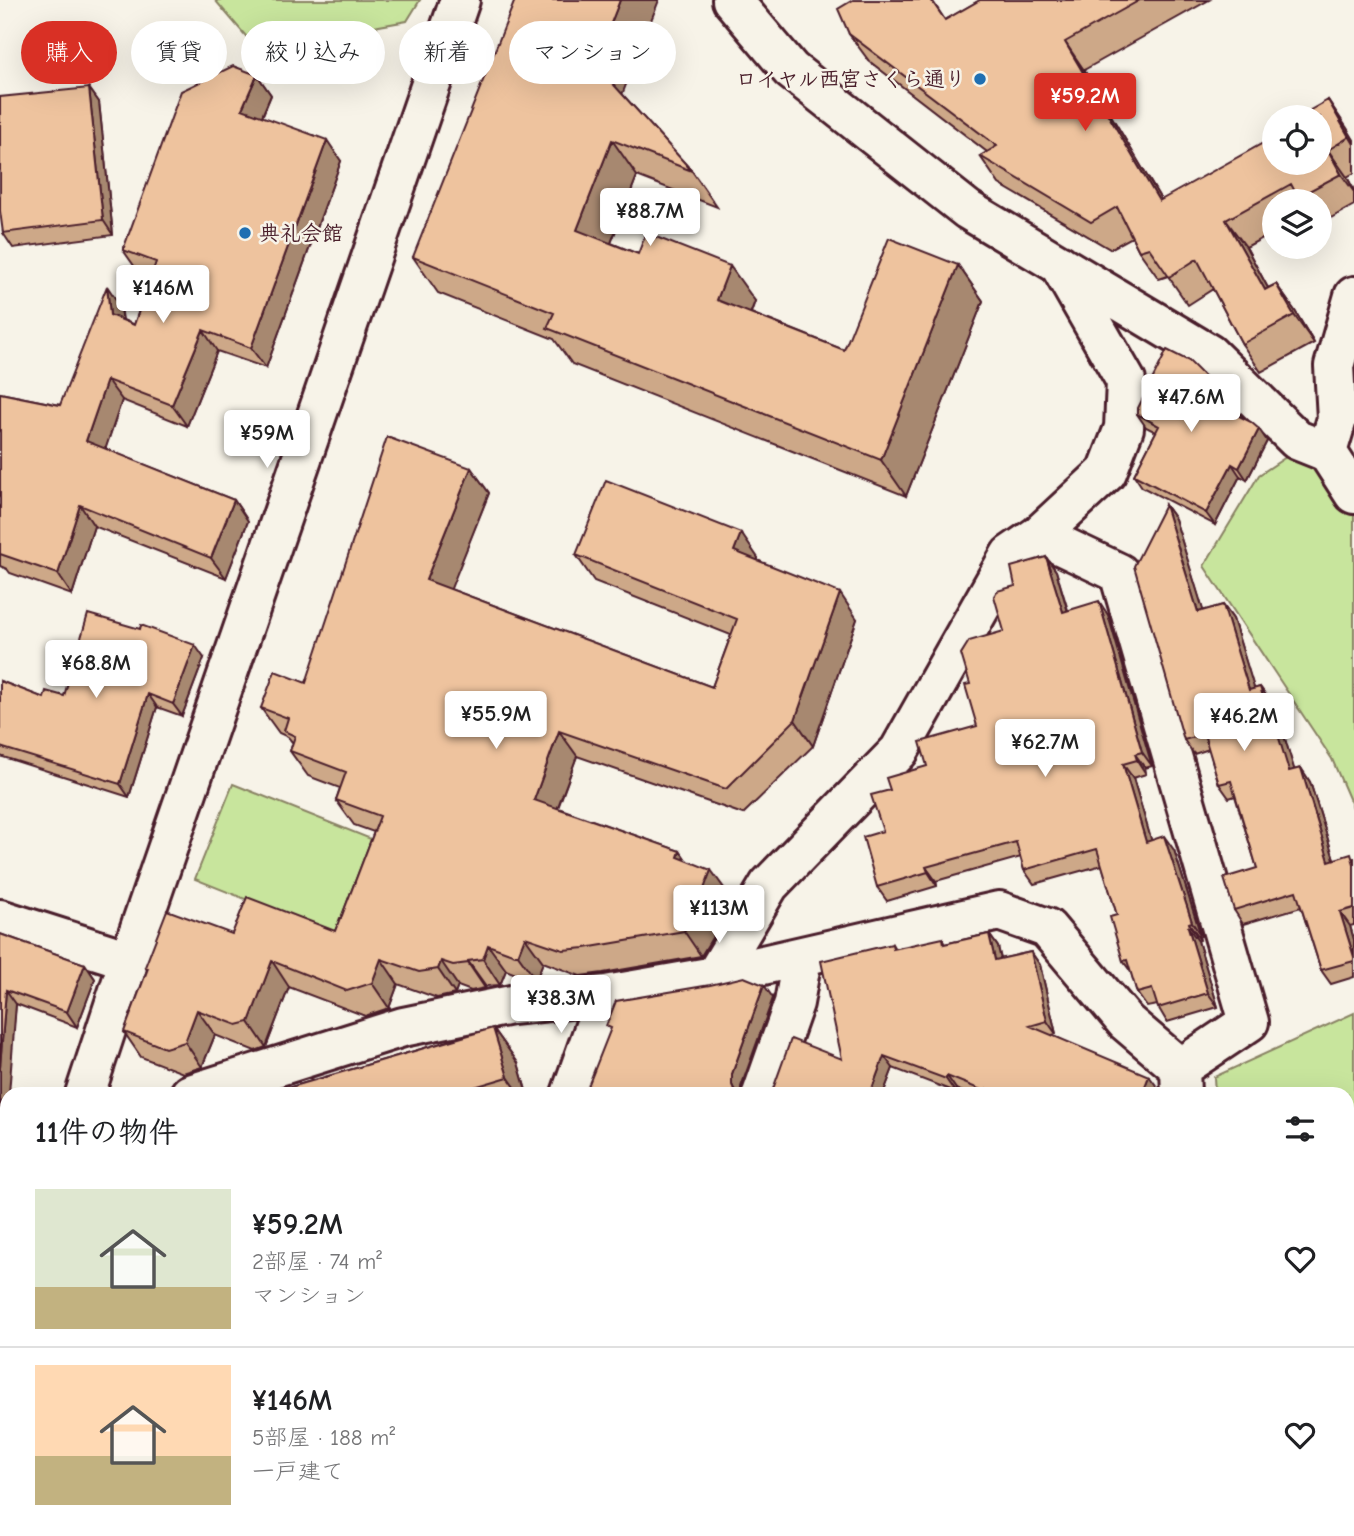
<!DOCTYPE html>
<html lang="ja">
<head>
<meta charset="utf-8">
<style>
	:root { --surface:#fff; --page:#f2f2f2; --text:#202124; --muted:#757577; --line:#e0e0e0; --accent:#d93025 }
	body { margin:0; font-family:"Comic Neue","Klee One",sans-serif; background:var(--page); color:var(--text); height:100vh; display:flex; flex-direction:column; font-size:26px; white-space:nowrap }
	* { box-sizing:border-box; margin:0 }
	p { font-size:23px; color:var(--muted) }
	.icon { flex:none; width:38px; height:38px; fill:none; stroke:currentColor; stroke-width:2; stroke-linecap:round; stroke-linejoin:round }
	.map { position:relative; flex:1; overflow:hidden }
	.details { position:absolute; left:0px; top:1087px; width:1354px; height:450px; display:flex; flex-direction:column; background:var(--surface); border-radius:21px 21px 0 0; box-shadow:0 7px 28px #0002 }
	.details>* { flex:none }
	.guide { position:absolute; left:21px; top:21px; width:700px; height:63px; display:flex; gap:14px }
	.fabs { position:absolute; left:1262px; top:105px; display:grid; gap:14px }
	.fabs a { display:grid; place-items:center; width:70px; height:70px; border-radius:50%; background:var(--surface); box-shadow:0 7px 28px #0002; font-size:35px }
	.price { position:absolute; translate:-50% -60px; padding:0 16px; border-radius:7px; background:#fff; color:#222; font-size:23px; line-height:46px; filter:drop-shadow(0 2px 4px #0008) }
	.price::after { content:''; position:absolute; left:50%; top:42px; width:21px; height:16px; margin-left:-10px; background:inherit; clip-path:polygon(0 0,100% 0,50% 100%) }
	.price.on { background:var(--accent); color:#fff }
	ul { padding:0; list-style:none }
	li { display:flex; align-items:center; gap:21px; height:175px; padding:0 35px }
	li+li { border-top:2px solid var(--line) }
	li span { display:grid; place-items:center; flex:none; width:196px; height:140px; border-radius:0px; color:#555 }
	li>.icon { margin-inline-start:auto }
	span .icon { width:84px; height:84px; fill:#fffc; stroke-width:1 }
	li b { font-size:30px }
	h2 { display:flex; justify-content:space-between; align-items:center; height:84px; padding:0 35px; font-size:30px }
	.tag { padding:0 24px; border-radius:32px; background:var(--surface); box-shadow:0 7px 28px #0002; font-size:24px; line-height:63px }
	.tag.on { background:var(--accent); color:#fff }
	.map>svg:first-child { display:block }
	.green { fill:#c8e59d; stroke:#898264; stroke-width:2 }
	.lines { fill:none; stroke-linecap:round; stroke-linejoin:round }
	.minor-casing { stroke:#4a1f2b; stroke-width:44 }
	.minor { stroke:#f7f3e8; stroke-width:38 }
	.wall { fill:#cda888; stroke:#4a1f2b; stroke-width:2 }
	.shaded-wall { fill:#a7886f; stroke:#4a1f2b; stroke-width:2 }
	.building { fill:#eec39e; stroke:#4a1f2b; stroke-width:2 }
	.poi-dot { fill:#1f6fb2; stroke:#f7f3e8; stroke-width:2.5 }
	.labels { text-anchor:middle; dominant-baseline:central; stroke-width:5; stroke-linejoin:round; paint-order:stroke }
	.poi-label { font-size:21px; font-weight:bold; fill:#4a1f2b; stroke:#f7f3e8; text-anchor:end }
</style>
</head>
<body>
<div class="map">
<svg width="1354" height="1536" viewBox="0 0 1354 1536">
	<rect width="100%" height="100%" fill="#f7f3e8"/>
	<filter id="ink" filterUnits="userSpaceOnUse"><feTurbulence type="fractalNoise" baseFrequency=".0143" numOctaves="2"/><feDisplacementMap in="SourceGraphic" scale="14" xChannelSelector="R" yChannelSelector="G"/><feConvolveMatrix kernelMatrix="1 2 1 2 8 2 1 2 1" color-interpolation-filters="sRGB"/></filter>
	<g filter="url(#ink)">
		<!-- green -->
		<path class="green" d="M215 0H420L407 21 256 48Z
			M1295 451 1318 460 1354 513V810L1332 759 1204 566 1259 475Z
			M233 784 381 843 343 938 195 879Z
			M1354 1013V1209L1348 1206V1094H1215L1214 1077Z
			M1348 1236 1354 1239V1479H1348Z
			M488 1530H1159V1536H487Z"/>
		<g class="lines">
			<!-- minor casing -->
			<g class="minor-casing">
				<path id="minor" d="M732 0 791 70 968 210 1209 354 1297 440 1327 452 1354 494
					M1059 264 1126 381 1124 428 1107 472 1039 535 1119 573 1249 1022 1180 1068
					M1327 452 1337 419 1334 366 1354 296
					M0 919 129 960
					M715 976 769 885 899 751 1010 555 1039 535
					M85 1094 129 960 460 0
					M190 1094 403 1027 511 1005 606 995 715 976 999 911 1047 928 1126 1022 1180 1068 1181 1094
					M571 1094 606 995
					M762 1094 794 1003 802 958
					M1348 1224 1354 1227
					M0 1347 7 1326
					M471 1536V1530"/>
			</g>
			<!-- minor -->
			<use href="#minor" class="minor"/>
		</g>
		<!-- wall -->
		<path class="wall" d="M932 0 945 20 980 0H1209L1084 70 1161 200 1274 163 1328 100 1354 140V173L1347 177 1354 190V205L1320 224V201H1274V232L1246 247 1268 288 1276 284 1295 311 1314 343 1261 372 1242 344 1213 289 1188 305 1168 276 1159 279 1139 251 1132 237 1110 249 999 184 980 156 987 152 869 61 849 34Z
			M257 75 271 95 262 117 341 161 266 368 217 351 187 426 122 400 105 449 234 500 248 521 226 578 94 526 72 595 10 573 7 569 0 566V393L60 405 121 307 123 320 134 325 151 275 137 270 123 250Z
			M89 88 99 102 113 235 13 248 3 233Z
			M622 94 692 171 717 207 637 176 611 243 755 301 751 313 844 350 958 265 983 301 906 496 572 364 554 339 438 293 413 257Z
			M1211 383 1220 395 1267 441 1247 480 1240 476 1215 525 1142 487 1134 475 1156 432 1146 427 1137 414Z
			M471 468 489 493 450 589 712 687 731 635 594 581 576 555 758 558V560L857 619 813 746 743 814 577 756 558 808 680 851 686 860 729 895 715 933 701 956 603 973 580 976 543 962 536 980 533 981 506 970 500 985 486 986 485 988 471 991 458 986 455 994 437 998 398 984 389 1008 365 1016 289 987 266 1047 255 1051 215 1035 202 1067 183 1073 141 1057 124 1032 147 970 145 967 232 934 335 931 341 918 374 832 354 825 336 800 340 788 308 776 290 751 293 743 288 737 279 733 261 708 306 683Z
			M1165 505 1175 519 1203 611 1223 605 1233 619 1254 689 1260 687 1270 701 1279 730 1285 739 1294 770 1301 768 1310 782 1334 859 1354 858V925L1350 926 1354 940V977L1331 984 1321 970 1301 907 1243 924 1234 910 1257 868 1235 796 1229 798 1219 784 1209 749 1194 754 1184 740Z
			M1046 557 1056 571 1068 610 1108 615 1152 766 1145 768 1146 774 1133 778 1151 840 1174 850 1201 936 1199 937 1200 940 1198 941 1218 1007 1167 1022 1157 1005 1147 1007 1137 993 1131 972 1123 961 1117 915 1102 865 1034 884 1024 870 1021 857 936 881 937 886 887 901 877 887 883 831 890 790 927 766 977 726 970 684 1004 631 1015 586Z
			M204 658 182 716 157 707 129 797 0 756V681L44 698 64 696Z
			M0 934 85 964 95 979 77 1027 16 1004 7 1094V1111L0 1110Z
			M989 934 998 947 1001 959 1031 952 1040 965 1056 1034 1052 1035 1158 1088 1156 1094H968L956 1089 955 1092 893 1068 883 1094H770L842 1059 892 944 895 949 947 944Z
			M493 1028 518 1063 527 1094H267Z"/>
		<!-- shaded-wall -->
		<path class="shaded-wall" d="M620 0H659L620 100 595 64Z
			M1065 42 1084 70 1178 228 1159 201Z
			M257 75 271 95 256 130 242 109Z
			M89 88 99 102 113 235 103 220Z
			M1328 100 1347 128 1354 140V144Z
			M327 140 341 161 266 368 251 348Z
			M612 140 637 176 602 266 577 230Z
			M1328 150 1347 177 1354 190V192L1341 174Z
			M1226 220 1246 247 1284 318 1265 290Z
			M958 265 983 301 906 496 881 460Z
			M730 266 755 301 742 335 717 300Z
			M1276 284 1295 311 1314 343 1294 315Z
			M107 286 121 307 124 336 110 315Z
			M203 330 217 351 187 426 172 405Z
			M107 380 122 400 101 462 86 441Z
			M1236 407 1244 419 1233 413Z
			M1259 429 1267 441 1247 480 1239 468Z
			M1232 464 1240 476 1215 525 1206 513Z
			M471 468 489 493 444 606 426 580Z
			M234 500 248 521 226 578 211 558Z
			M80 505 94 526 72 595 58 574Z
			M1165 505 1175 519 1208 626 1198 612Z
			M741 533 758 558 751 576 734 551Z
			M1046 557 1056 571 1072 626 1063 612Z
			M840 593 857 619 813 746 795 720Z
			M1099 601 1108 615 1152 766 1142 752Z
			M1223 605 1233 619 1259 704 1249 690Z
			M195 645 204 658 182 716 173 704Z
			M1260 687 1270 701 1279 730 1285 739 1299 785 1289 771 1272 726Z
			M148 694 157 707 129 797 120 784Z
			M559 731 577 756 551 825 534 800Z
			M1135 754 1145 768 1146 774 1137 760Z
			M1123 764 1133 778 1156 856 1146 842Z
			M1301 768 1310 782 1339 875 1329 861Z
			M1164 836 1174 850 1201 936 1192 922Z
			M680 851 698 877 678 857Z
			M926 867 936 881 937 886 928 872Z
			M711 870 729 895 715 933 701 956 684 931Z
			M1340 912 1350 926 1354 940V957Z
			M1189 923 1199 937 1200 940 1190 926Z
			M1188 927 1198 941 1218 1007 1208 993Z
			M989 934 998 947 1004 973 995 960Z
			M525 937 543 962 536 980 518 955Z
			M488 945 506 970 500 985 483 959Z
			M1031 952 1040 965 1056 1034 1047 1021Z
			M381 959 398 984 389 1008 372 983Z
			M272 961 289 987 266 1047 249 1022Z
			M441 961 458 986 455 994 438 969Z
			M468 961 486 986 485 988 468 963Z
			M85 964 95 979 77 1027 67 1012Z
			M764 985 773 998 741 1087V1094H736L732 1085V1074Z
			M6 990 16 1004 9 1094H7V1110L0 1100V1067Z
			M197 1010 215 1035 202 1067 185 1042Z
			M493 1028 518 1063 527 1094H520L508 1077Z
			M884 1056 893 1068 883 1094H870Z
			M947 1076 956 1089 955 1092 946 1079Z
			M1149 1076 1158 1088 1156 1094H1142Z
			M1348 1519 1351 1524V1536H1338V1530H1348Z"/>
		<!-- building -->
		<path class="building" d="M515 0H620L595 64 692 171 612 140 577 230 638 254 646 233 730 266 717 300 844 350 889 238 958 265 881 460 547 328 554 313 413 257Z
			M853 0H931L945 20 980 0H1140L1065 42 1159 201 1274 137V163H1320V117H1298L1328 100 1349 137 1328 150 1341 174 1298 197 1291 184 1226 220 1265 290 1276 284 1294 315 1242 344 1197 259 1169 277 1149 248 1139 251 1117 207 1091 222 980 156 997 146 849 34 838 9Z
			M233 66 257 75 242 109 327 140 251 348 203 330 172 405 107 380 86 441 234 500 211 558 80 505 58 574 0 554V393L60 405 107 286 110 315 134 325 156 262 123 250 181 91Z
			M89 88 103 220 3 233 0 211V97Z
			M1167 350 1189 361 1211 383 1204 387 1228 399 1236 407 1233 413 1251 422 1259 429 1239 468 1232 464 1206 513 1134 475 1159 426 1137 414 1138 408Z
			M387 437 471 468 426 580 712 687 737 619 576 555 606 480 741 533 734 551 840 593 795 720 726 789 559 731 534 800 680 851 678 857 711 870 697 908 684 931 585 948 563 950 525 937 518 955H515L488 945 483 959 468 961V963L453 965 441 961 438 969 419 972 381 959 372 983 347 991 272 961 249 1022 237 1025 197 1010 185 1042 165 1048 124 1032 148 968 145 967 167 910 232 934 247 897 335 931 340 918H341L380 816 336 800 346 772 290 751 295 736 284 731 288 718 261 708 275 671 306 683Z
			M1165 505 1198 612 1223 605 1249 690 1260 687 1272 726 1275 725 1289 771 1301 768 1329 861 1351 854 1354 864V908L1340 912 1354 957V961L1321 970 1296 891 1234 910 1224 878 1257 868 1231 781 1219 784 1204 734 1184 740 1134 566Z
			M1046 557 1063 612 1099 601 1142 752 1135 754 1137 760 1123 764 1146 842 1164 836 1192 922 1189 923 1190 926 1188 927 1208 993 1158 1008 1152 989 1137 993 1127 960 1123 961 1110 917 1117 915 1097 849 1024 870 1016 842 926 867 928 872 877 887 863 837 883 831 871 795 890 790 886 778 927 766 920 742 977 726 965 685 970 684 961 654 969 641 1004 631 994 596 997 591 1015 586 1011 567Z
			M88 614 140 629 141 625 195 645 173 704 148 694 120 784 0 747V681L44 698 46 691 64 696Z
			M0 934 85 964 67 1012 6 990 0 1067Z
			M989 934 995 960 1031 952 1047 1021 1030 1026 1149 1076 1142 1094H998L987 1089 986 1092 947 1076 946 1079 884 1056 870 1094H770L773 1089 791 1039 842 1059 821 961 892 944 893 949 943 938 944 944Z
			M744 977 764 985 732 1074V1085L736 1094H585L611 1028 606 1026 616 1001 710 985Z
			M493 1028 508 1077 451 1094H267Z
			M1271 1530H1338V1536H1271Z"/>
	</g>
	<!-- markers -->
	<g class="poi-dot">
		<circle cx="980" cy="79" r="7"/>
		<circle cx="245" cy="233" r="7"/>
	</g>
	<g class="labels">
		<!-- poi labels -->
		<g class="poi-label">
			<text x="966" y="79">ロイヤル西宮さくら通り</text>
			<text x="259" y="233" text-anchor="start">典礼会館</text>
		</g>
	</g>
</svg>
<div class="fabs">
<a><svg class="icon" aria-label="locate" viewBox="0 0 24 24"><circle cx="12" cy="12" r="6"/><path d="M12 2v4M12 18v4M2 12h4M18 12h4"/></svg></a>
<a><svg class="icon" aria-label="layers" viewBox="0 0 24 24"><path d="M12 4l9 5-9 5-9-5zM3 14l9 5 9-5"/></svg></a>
</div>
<b class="price on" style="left:1085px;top:133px">¥59.2M</b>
<b class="price" style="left:650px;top:248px">¥88.7M</b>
<b class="price" style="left:163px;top:325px">¥146M</b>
<b class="price" style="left:1191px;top:434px">¥47.6M</b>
<b class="price" style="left:267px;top:470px">¥59M</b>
<b class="price" style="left:96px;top:700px">¥68.8M</b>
<b class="price" style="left:496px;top:751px">¥55.9M</b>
<b class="price" style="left:1244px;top:753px">¥46.2M</b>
<b class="price" style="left:1045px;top:779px">¥62.7M</b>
<b class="price" style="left:719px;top:945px">¥113M</b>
<b class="price" style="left:561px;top:1035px">¥38.3M</b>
<div class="guide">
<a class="tag on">購入</a>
<a class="tag">賃貸</a>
<a class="tag">絞り込み</a>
<a class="tag">新着</a>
<a class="tag">マンション</a>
</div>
<section class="details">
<h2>11件の物件<svg class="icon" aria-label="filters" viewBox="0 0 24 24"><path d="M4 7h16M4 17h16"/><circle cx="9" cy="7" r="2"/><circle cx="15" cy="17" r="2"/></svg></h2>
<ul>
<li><span style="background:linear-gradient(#dfe7d0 70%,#c2b280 0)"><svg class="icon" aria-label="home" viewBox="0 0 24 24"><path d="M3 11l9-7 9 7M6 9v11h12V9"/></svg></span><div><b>¥59.2M</b><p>2部屋 · 74 m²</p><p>マンション</p></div><svg class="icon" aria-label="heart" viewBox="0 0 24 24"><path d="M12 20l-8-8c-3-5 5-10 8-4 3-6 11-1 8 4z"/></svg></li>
<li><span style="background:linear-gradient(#ffd9b3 65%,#c2b280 0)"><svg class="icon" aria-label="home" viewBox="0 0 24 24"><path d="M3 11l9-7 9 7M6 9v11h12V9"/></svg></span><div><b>¥146M</b><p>5部屋 · 188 m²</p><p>一戸建て</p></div><svg class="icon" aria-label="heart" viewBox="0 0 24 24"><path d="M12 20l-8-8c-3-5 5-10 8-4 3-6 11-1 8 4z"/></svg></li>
</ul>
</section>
</div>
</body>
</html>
